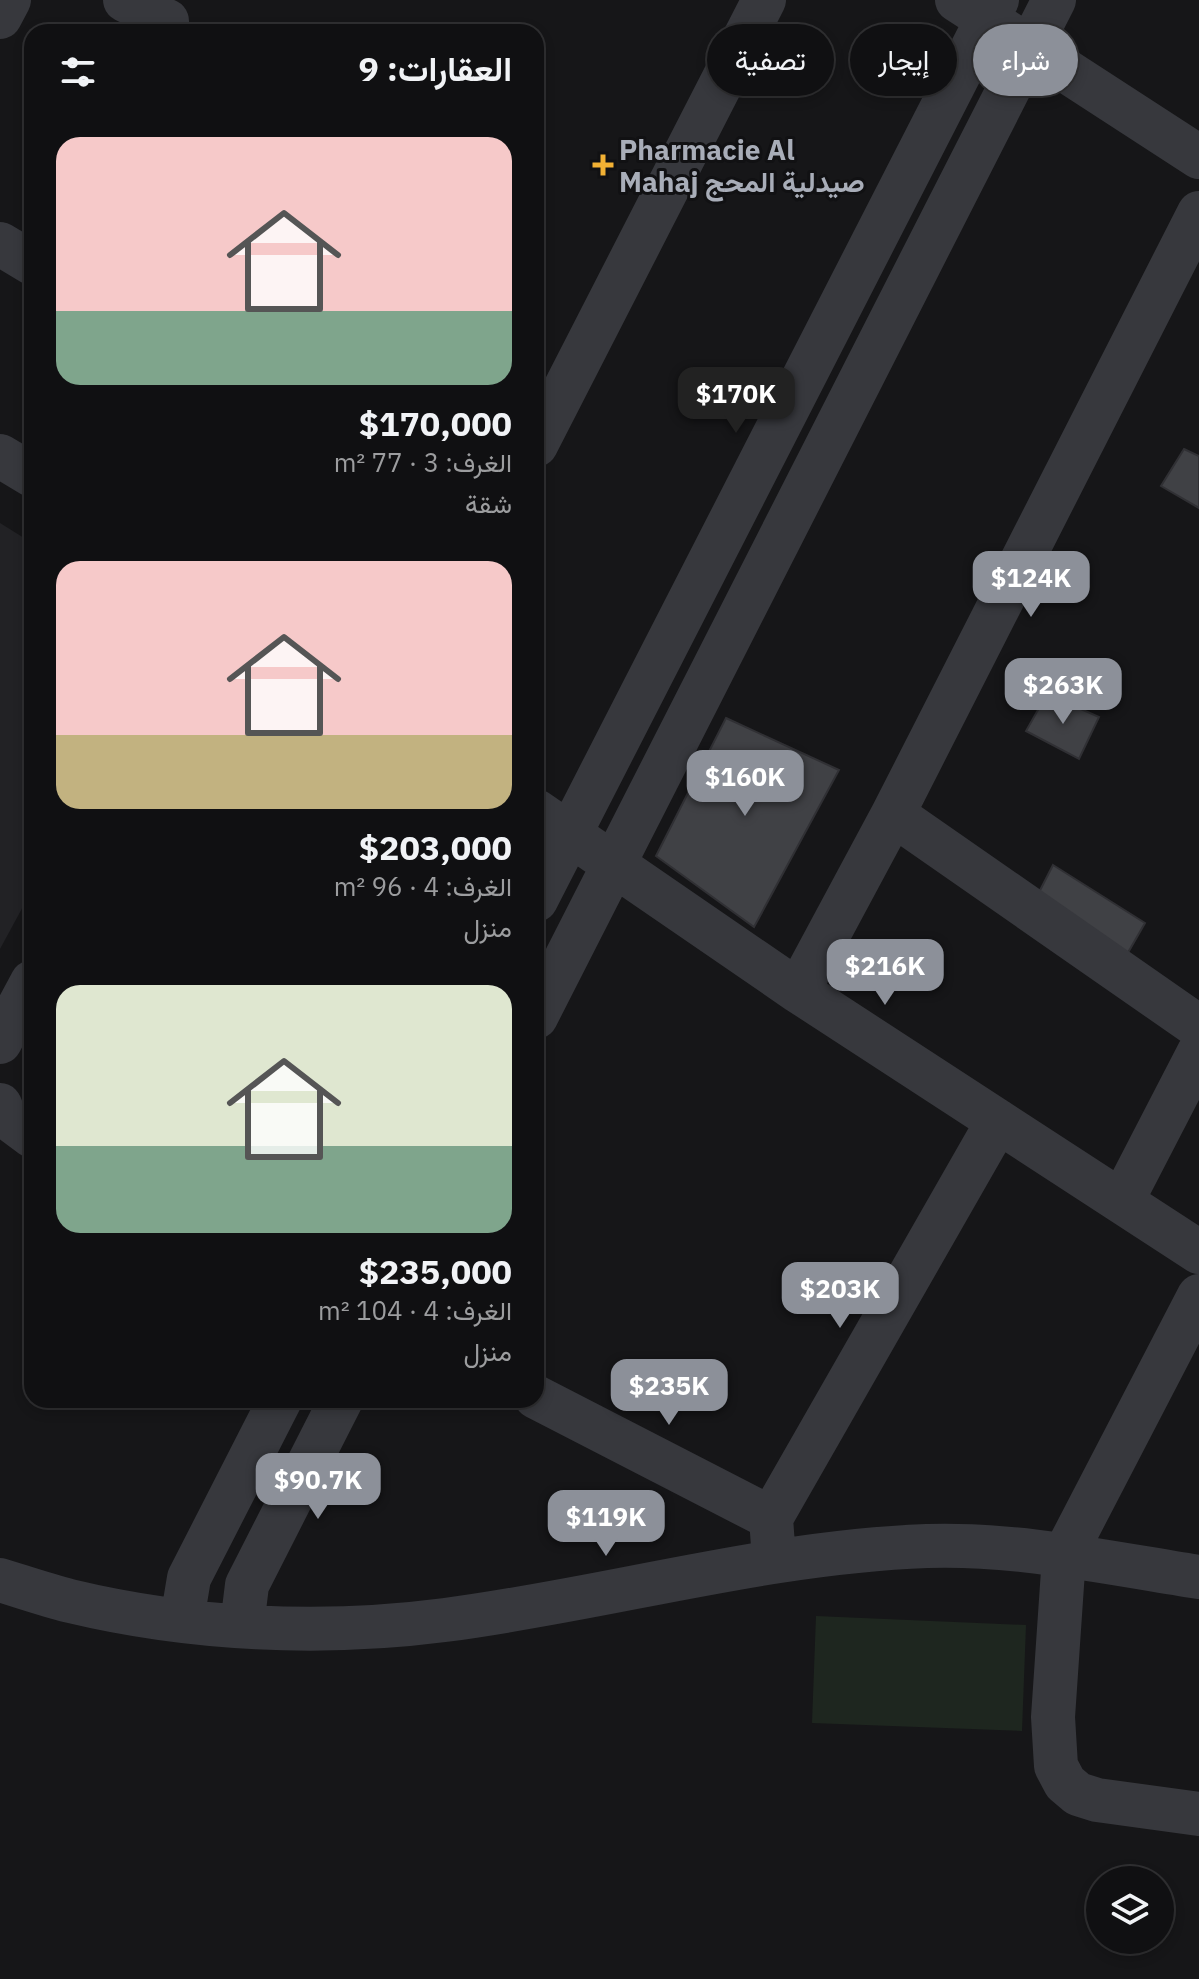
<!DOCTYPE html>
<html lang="ar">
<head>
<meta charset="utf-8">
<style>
	:root { --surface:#101012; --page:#19191b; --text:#f1f3f6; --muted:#9c9d9f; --line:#303032; --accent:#8c9099 }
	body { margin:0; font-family:"IBM Plex Sans",Vazirmatn,sans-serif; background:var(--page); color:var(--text); direction:rtl; height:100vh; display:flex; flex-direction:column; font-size:30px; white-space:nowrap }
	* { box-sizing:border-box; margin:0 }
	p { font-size:26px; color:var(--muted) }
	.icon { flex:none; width:44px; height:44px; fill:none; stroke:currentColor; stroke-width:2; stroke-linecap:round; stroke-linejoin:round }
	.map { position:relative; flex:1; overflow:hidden; direction:ltr }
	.drawer { position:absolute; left:24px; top:24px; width:520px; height:1384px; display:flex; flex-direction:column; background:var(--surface); border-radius:24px; box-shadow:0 4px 12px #0003,0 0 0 2px var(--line); direction:rtl }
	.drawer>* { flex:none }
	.banner { position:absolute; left:568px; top:24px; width:510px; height:72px; direction:rtl; display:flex; gap:16px }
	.fabs { position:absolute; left:1086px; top:1866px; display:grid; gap:16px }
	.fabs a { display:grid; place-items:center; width:88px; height:88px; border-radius:50%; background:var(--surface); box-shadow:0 4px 12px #0003,0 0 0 2px var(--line); font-size:40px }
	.price { position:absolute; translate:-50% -68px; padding:0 18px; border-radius:16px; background:var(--accent); color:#fff; font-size:26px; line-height:52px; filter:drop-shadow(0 2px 4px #0008) }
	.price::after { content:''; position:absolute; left:50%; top:48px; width:24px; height:18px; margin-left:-12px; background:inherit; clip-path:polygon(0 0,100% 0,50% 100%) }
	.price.active { background:#222; color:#fff }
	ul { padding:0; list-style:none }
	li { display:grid; align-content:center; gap:16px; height:424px; padding:0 32px }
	li span { display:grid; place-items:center; height:248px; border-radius:24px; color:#555 }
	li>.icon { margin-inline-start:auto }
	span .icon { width:144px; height:144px; fill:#fffc; stroke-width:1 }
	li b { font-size:34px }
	h2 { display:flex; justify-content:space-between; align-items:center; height:96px; padding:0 32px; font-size:34px }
	.chip { padding:0 28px; border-radius:36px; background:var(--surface); box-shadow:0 4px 12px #0003,0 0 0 2px var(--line); font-size:28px; line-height:72px }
	.chip.active { background:var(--accent); color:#fff }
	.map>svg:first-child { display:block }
	.built { fill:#222225 }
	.green { fill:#1e261f }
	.building { fill:#404145; stroke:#303034; stroke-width:2 }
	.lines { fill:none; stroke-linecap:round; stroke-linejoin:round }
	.minor { stroke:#37383d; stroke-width:44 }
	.poi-dot { fill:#f2b134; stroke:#111113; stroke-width:3 }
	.labels { text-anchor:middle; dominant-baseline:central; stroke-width:6; stroke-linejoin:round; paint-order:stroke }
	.poi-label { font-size:28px; font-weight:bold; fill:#a8adb8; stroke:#111113; text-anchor:start }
</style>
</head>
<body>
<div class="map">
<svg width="1199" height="1979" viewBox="0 0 1199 1979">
	<rect width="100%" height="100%" fill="#161618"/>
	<!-- built -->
	<path class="built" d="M0 523 32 543V890L0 949Z"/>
	<!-- green -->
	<path class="green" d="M816 1616 1026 1625 1022 1731 812 1723Z"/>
	<!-- building -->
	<path class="building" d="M1184 449 1199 456V508L1161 486Z
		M1047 694 1099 717 1079 759 1026 731Z
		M726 718 839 770 754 927 656 856Z
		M1053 865 1145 923 1122 963 1032 906Z"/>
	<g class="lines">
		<!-- minor -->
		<path class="minor" d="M125 0 167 21
			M957 0 1199 157
			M0 17 9 0
			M0 244 32 263
			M536 445 764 0
			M0 456 32 475
			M536 811 798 991 1199 1252
			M893 814 1199 1027
			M536 900 997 0
			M798 991 893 814 1199 213
			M536 1017 1054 0
			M0 1042 32 982
			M0 1105 4 1115 32 1136
			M1122 1201 1199 1052
			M1199 1296 1064 1556 1053 1717 1056 1766 1065 1783 1078 1794 1097 1800 1199 1814
			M536 1397 771 1518
			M774 1560 771 1518 998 1121
			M0 1580C23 1587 46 1595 70 1601 191 1630 322 1636 445 1620 607 1599 764 1552 927 1546 1018 1543 1109 1563 1199 1577
			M182 1620 189 1578 280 1400
			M242 1626 247 1585 341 1400"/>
	</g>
	<!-- markers -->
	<path class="poi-dot" d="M599 153h8v8h8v8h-8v8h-8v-8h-8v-8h8z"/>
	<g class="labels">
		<!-- poi labels -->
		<g class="poi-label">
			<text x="619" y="149">Pharmacie Al<tspan x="619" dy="32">Mahaj صيدلية المحج</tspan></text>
		</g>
	</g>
</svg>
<div class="fabs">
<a><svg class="icon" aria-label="layers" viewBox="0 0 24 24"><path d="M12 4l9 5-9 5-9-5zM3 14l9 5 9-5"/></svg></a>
</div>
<b class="price active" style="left:736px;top:435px">$170K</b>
<b class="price" style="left:1031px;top:619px">$124K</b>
<b class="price" style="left:1063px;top:726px">$263K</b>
<b class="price" style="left:745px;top:818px">$160K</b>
<b class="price" style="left:885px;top:1007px">$216K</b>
<b class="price" style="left:840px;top:1330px">$203K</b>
<b class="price" style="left:669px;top:1427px">$235K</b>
<b class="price" style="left:318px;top:1521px">$90.7K</b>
<b class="price" style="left:606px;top:1558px">$119K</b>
<div class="banner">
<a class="chip active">شراء</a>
<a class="chip">إيجار</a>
<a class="chip">تصفية</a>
</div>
<section class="drawer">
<h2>العقارات: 9<svg class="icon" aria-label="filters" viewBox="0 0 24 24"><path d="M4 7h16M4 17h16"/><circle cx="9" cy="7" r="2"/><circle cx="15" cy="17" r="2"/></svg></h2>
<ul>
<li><span style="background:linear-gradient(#f6c9c9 70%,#7fa58c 0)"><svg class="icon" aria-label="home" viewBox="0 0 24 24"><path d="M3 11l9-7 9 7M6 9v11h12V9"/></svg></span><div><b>$170,000</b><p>الغرف: 3 · 77 m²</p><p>شقة</p></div></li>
<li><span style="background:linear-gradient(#f6c9c9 70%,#c2b280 0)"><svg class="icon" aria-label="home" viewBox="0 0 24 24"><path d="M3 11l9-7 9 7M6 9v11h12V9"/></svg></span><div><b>$203,000</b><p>الغرف: 4 · 96 m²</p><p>منزل</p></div></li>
<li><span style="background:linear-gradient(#dfe7d0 65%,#7fa58c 0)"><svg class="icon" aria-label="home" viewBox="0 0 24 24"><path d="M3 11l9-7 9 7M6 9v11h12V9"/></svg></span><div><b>$235,000</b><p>الغرف: 4 · 104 m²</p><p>منزل</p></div></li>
</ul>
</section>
</div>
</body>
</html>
